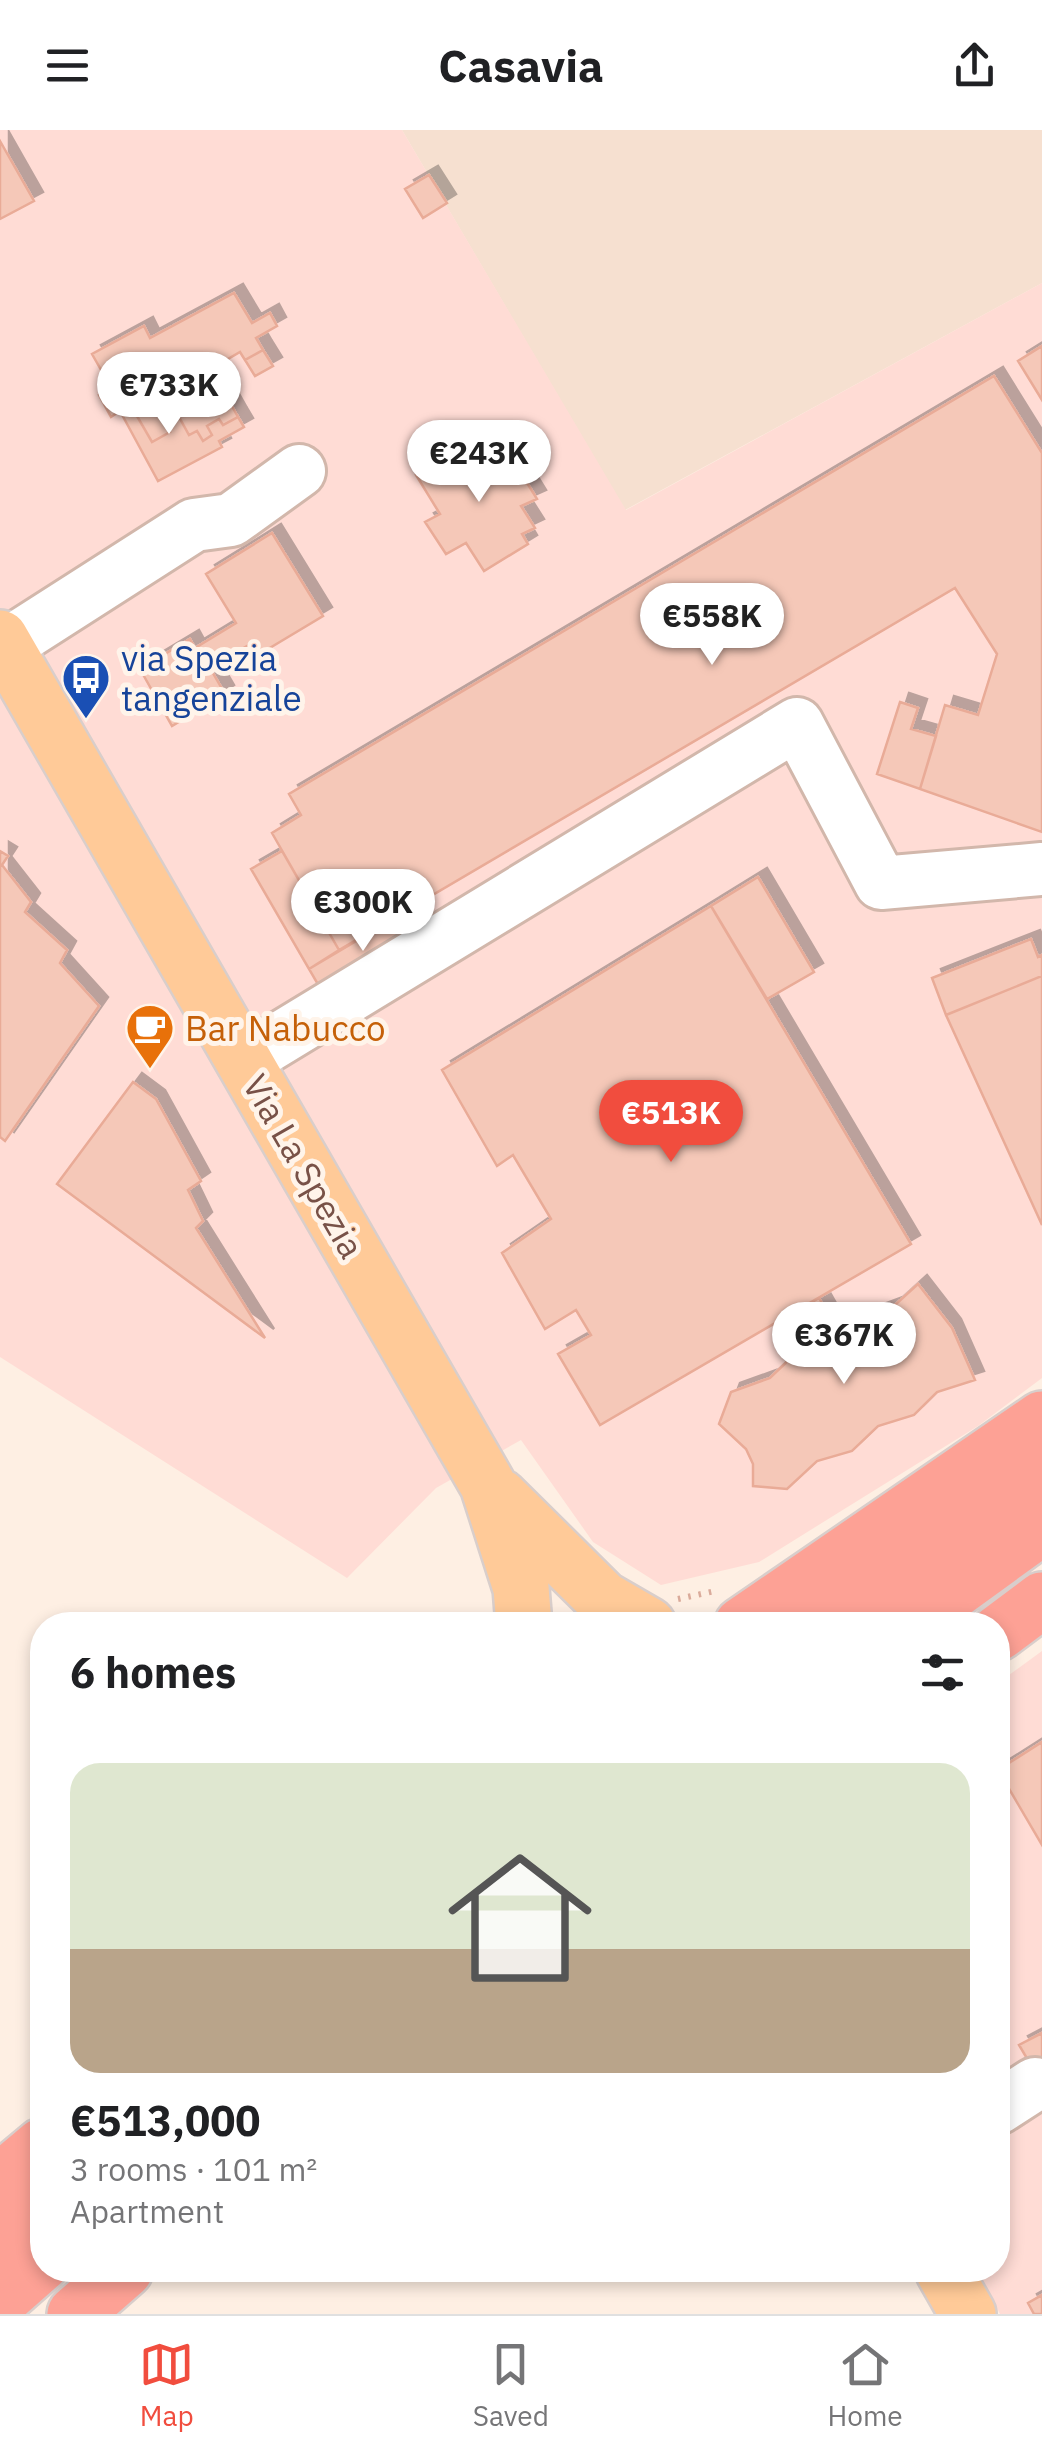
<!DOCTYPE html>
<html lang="en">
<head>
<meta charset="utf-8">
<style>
	:root { --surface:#fff; --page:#f6f6f6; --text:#202124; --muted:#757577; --line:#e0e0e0; --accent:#f14d3e }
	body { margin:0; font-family:"IBM Plex Sans",sans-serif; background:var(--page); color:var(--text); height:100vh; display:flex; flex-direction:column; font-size:38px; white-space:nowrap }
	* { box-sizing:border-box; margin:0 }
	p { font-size:32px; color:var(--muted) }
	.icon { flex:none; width:55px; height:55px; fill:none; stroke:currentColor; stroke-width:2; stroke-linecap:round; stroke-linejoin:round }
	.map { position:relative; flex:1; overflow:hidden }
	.sheet { position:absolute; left:30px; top:1482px; width:980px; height:670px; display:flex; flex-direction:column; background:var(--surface); border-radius:40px; box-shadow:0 5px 15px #0003 }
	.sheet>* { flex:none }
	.price { position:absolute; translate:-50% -85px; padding:0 22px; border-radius:35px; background:#fff; color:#222; font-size:32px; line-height:65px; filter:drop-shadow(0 2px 5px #0008) }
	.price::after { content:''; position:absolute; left:50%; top:60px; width:30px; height:22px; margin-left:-15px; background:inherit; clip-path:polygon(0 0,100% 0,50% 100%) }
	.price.on { background:var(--accent); color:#fff }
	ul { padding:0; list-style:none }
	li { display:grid; align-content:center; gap:20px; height:530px; padding:0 40px }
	li span { display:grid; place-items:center; height:310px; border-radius:30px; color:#555 }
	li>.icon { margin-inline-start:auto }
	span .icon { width:180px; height:180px; fill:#fffc; stroke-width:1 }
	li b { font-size:42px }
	h2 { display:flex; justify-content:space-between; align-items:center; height:120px; padding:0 40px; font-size:42px }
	header { display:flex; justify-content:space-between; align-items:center; height:130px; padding:0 40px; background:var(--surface); font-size:45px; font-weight:700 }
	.tab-bar { display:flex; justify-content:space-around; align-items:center; height:140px; border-top:2px solid var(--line); background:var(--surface); font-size:28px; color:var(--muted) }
	.tab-bar a { display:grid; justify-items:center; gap:5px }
	.tab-bar .on { color:var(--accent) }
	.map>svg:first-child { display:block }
	.residential { fill:#f6e0d0 }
	.commercial { fill:#ffdcd5 }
	.building { fill:#f5c8b8; stroke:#e9ab97; stroke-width:2.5; filter:url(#shadow) }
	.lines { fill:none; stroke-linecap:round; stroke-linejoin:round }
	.minor-casing { stroke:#d2b7ab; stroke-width:58 }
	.major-casing { stroke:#d9cecb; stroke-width:60 }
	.highway-casing { stroke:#d9cecb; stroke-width:60 }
	.path { stroke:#daab9b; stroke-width:6; stroke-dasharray:2.5 8; stroke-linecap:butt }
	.minor { stroke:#fff; stroke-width:52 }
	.major { stroke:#ffca98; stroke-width:55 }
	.highway { stroke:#fda195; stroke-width:55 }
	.labels { text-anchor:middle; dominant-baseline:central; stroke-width:10; stroke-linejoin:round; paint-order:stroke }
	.transit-label { font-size:35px; fill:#164399; stroke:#fff4ea; text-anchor:start }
	.food-label { font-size:35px; fill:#c56008; stroke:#fff4ea; text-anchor:start }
	.street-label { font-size:35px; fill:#785147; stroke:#fff4ea }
</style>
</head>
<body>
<header><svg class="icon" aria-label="menu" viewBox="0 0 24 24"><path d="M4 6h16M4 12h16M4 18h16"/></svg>Casavia<svg class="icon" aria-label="share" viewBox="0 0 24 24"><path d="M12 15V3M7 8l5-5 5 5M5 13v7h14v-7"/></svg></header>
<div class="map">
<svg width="1042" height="2184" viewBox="0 0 1042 2184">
	<defs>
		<filter id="shadow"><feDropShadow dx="9" dy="-9" stdDeviation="0" flood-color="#0004"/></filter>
	</defs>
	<rect width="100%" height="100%" fill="#feefe3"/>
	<!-- residential -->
	<path class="residential" d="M402 0H1042V153L625 380Z"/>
	<!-- commercial -->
	<path class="commercial" d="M0 0H402L626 380 1042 153V1248L978 1296 759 1432 661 1455 593 1412 521 1310 436 1358 347 1448 0 1227Z
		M1042 1521V2184H1000L977 2140H998V1553Z"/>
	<!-- building -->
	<path class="building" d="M0 11 34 71 0 89Z
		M429 45 447 73 423 88 405 59Z
		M234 163 252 193 270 183 277 196 256 208 263 220 245 230 240 222 211 239 238 287 223 295 219 289 207 296 212 305 203 311 197 301 189 305 179 287 166 294 170 302 152 312 119 255 112 259 92 224 144 196 150 208Z
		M1042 216V270L1018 231Z
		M263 220 273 236 255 246 245 230Z
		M994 246 1042 323V702L920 659 945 575 978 585 997 524 955 458 339 820 272 703 301 685 289 664Z
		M119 255 152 312 170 302 166 294 179 287 189 305 197 301 203 311 212 305 207 296 219 289 223 295 238 287 244 297 219 311 222 317 158 351 120 281 111 287 99 265Z
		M471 315 483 335 508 322 537 369 521 376 535 398 522 404 528 414 484 441 466 413 446 424 425 392 440 384 416 345Z
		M272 403 323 486 253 528 247 516 210 538 225 564 172 596 140 539 190 509 195 518 236 493 206 444Z
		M900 572 918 578 911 599 936 606 920 659 877 644Z
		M0 721 8 726 2 735 31 772 25 782 67 820 60 833 99 876 5 1011 0 1007Z
		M282 721 339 820 309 839 251 739Z
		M758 747 814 842 767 869 711 776Z
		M711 776 911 1114 600 1295 558 1224 591 1205 576 1180 545 1199 502 1123 551 1089 513 1025 497 1036 442 940Z
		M402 784 416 809 323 863 309 839Z
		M1031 809 1038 827 1042 825V846L946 885 932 848Z
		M1042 846V1095L946 885Z
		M133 952 156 969 201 1051 188 1060 203 1091 196 1098 265 1208 57 1054Z
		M918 1154 952 1198 975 1250 937 1262 914 1285 878 1296 852 1321 817 1331 787 1359 753 1356V1334L746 1319 719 1294 731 1262 770 1248 794 1225 814 1222 794 1183 819 1168 840 1205 845 1204 856 1190 894 1176Z
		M1042 1612V1715L998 1640Z
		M1042 1903V1938L1035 1942 1019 1915Z
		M1042 2165V2184H1034L1028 2173Z"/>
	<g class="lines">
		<!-- minor casing -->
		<g class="minor-casing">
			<path id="minor" d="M5 516 194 395 231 390 299 341
				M243 931 797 594 881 753 1042 739
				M998 1978 1035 1954"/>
		</g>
		<!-- major casing -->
		<g class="major-casing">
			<path id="major" d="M0 508 488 1355 521 1458 524 1495
				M500 1367 603 1469 648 1495
				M943 2140 968 2184"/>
		</g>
		<!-- highway casing -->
		<g class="highway-casing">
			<path id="highway" d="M742 1495 1042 1289
				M831 1495 1042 1343
				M907 1495 1042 1397
				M998 1503 1042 1470
				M0 2051 42 2016
				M0 2110 42 2074
				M0 2170 42 2133
				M75 2184 125 2140"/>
		</g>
		<!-- path -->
		<path class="path" d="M678 1469 715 1461"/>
		<!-- minor -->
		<use href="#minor" class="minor"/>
		<!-- major -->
		<use href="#major" class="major"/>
		<!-- highway -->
		<use href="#highway" class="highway"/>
	</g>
	<!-- icons -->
	<defs>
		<g id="bus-pin" transform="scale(2.5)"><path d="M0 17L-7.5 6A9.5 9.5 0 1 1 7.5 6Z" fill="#1a4fb4" stroke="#fff4ea"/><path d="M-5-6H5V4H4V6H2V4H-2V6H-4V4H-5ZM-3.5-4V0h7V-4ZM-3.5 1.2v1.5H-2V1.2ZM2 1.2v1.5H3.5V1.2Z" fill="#fff"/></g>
		<g id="cafe-pin" transform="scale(2.5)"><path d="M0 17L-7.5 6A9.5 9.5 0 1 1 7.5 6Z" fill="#e8710a" stroke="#fff4ea"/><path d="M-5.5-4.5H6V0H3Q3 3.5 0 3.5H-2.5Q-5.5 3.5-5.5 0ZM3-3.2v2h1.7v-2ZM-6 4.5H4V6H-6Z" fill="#fff"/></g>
	</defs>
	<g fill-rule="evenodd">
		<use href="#bus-pin" x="86" y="548"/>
		<use href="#cafe-pin" x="150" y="898"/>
	</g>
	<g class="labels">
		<!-- transit labels -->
		<g class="transit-label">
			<text x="121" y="528">via Spezia<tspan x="121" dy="40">tangenziale</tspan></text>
		</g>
		<!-- food labels -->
		<g class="food-label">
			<text x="185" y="898">Bar Nabucco</text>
		</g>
		<!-- street labels -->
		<g class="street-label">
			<text transform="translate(304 1036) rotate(60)">Via La Spezia</text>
		</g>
	</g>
</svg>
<b class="price" style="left:169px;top:307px">€733K</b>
<b class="price" style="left:479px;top:375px">€243K</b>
<b class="price" style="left:712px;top:538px">€558K</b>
<b class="price" style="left:363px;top:824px">€300K</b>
<b class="price on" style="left:671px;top:1035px">€513K</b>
<b class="price" style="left:844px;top:1257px">€367K</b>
<section class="sheet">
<h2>6 homes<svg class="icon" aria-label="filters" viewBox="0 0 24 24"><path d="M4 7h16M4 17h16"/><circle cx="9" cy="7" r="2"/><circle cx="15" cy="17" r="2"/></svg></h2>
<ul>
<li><span style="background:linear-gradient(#dfe7d0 60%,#b9a48a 0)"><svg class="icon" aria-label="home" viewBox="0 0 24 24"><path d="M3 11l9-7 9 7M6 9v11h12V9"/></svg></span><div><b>€513,000</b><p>3 rooms · 101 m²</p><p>Apartment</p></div></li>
</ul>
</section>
</div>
<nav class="tab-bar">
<a class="on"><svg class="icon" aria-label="map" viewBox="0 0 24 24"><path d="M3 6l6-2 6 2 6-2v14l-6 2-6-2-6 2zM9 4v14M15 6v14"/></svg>Map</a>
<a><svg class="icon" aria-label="saved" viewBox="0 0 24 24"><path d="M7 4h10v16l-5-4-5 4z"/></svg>Saved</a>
<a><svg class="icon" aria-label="home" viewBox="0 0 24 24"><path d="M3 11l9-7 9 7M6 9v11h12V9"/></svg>Home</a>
</nav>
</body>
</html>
